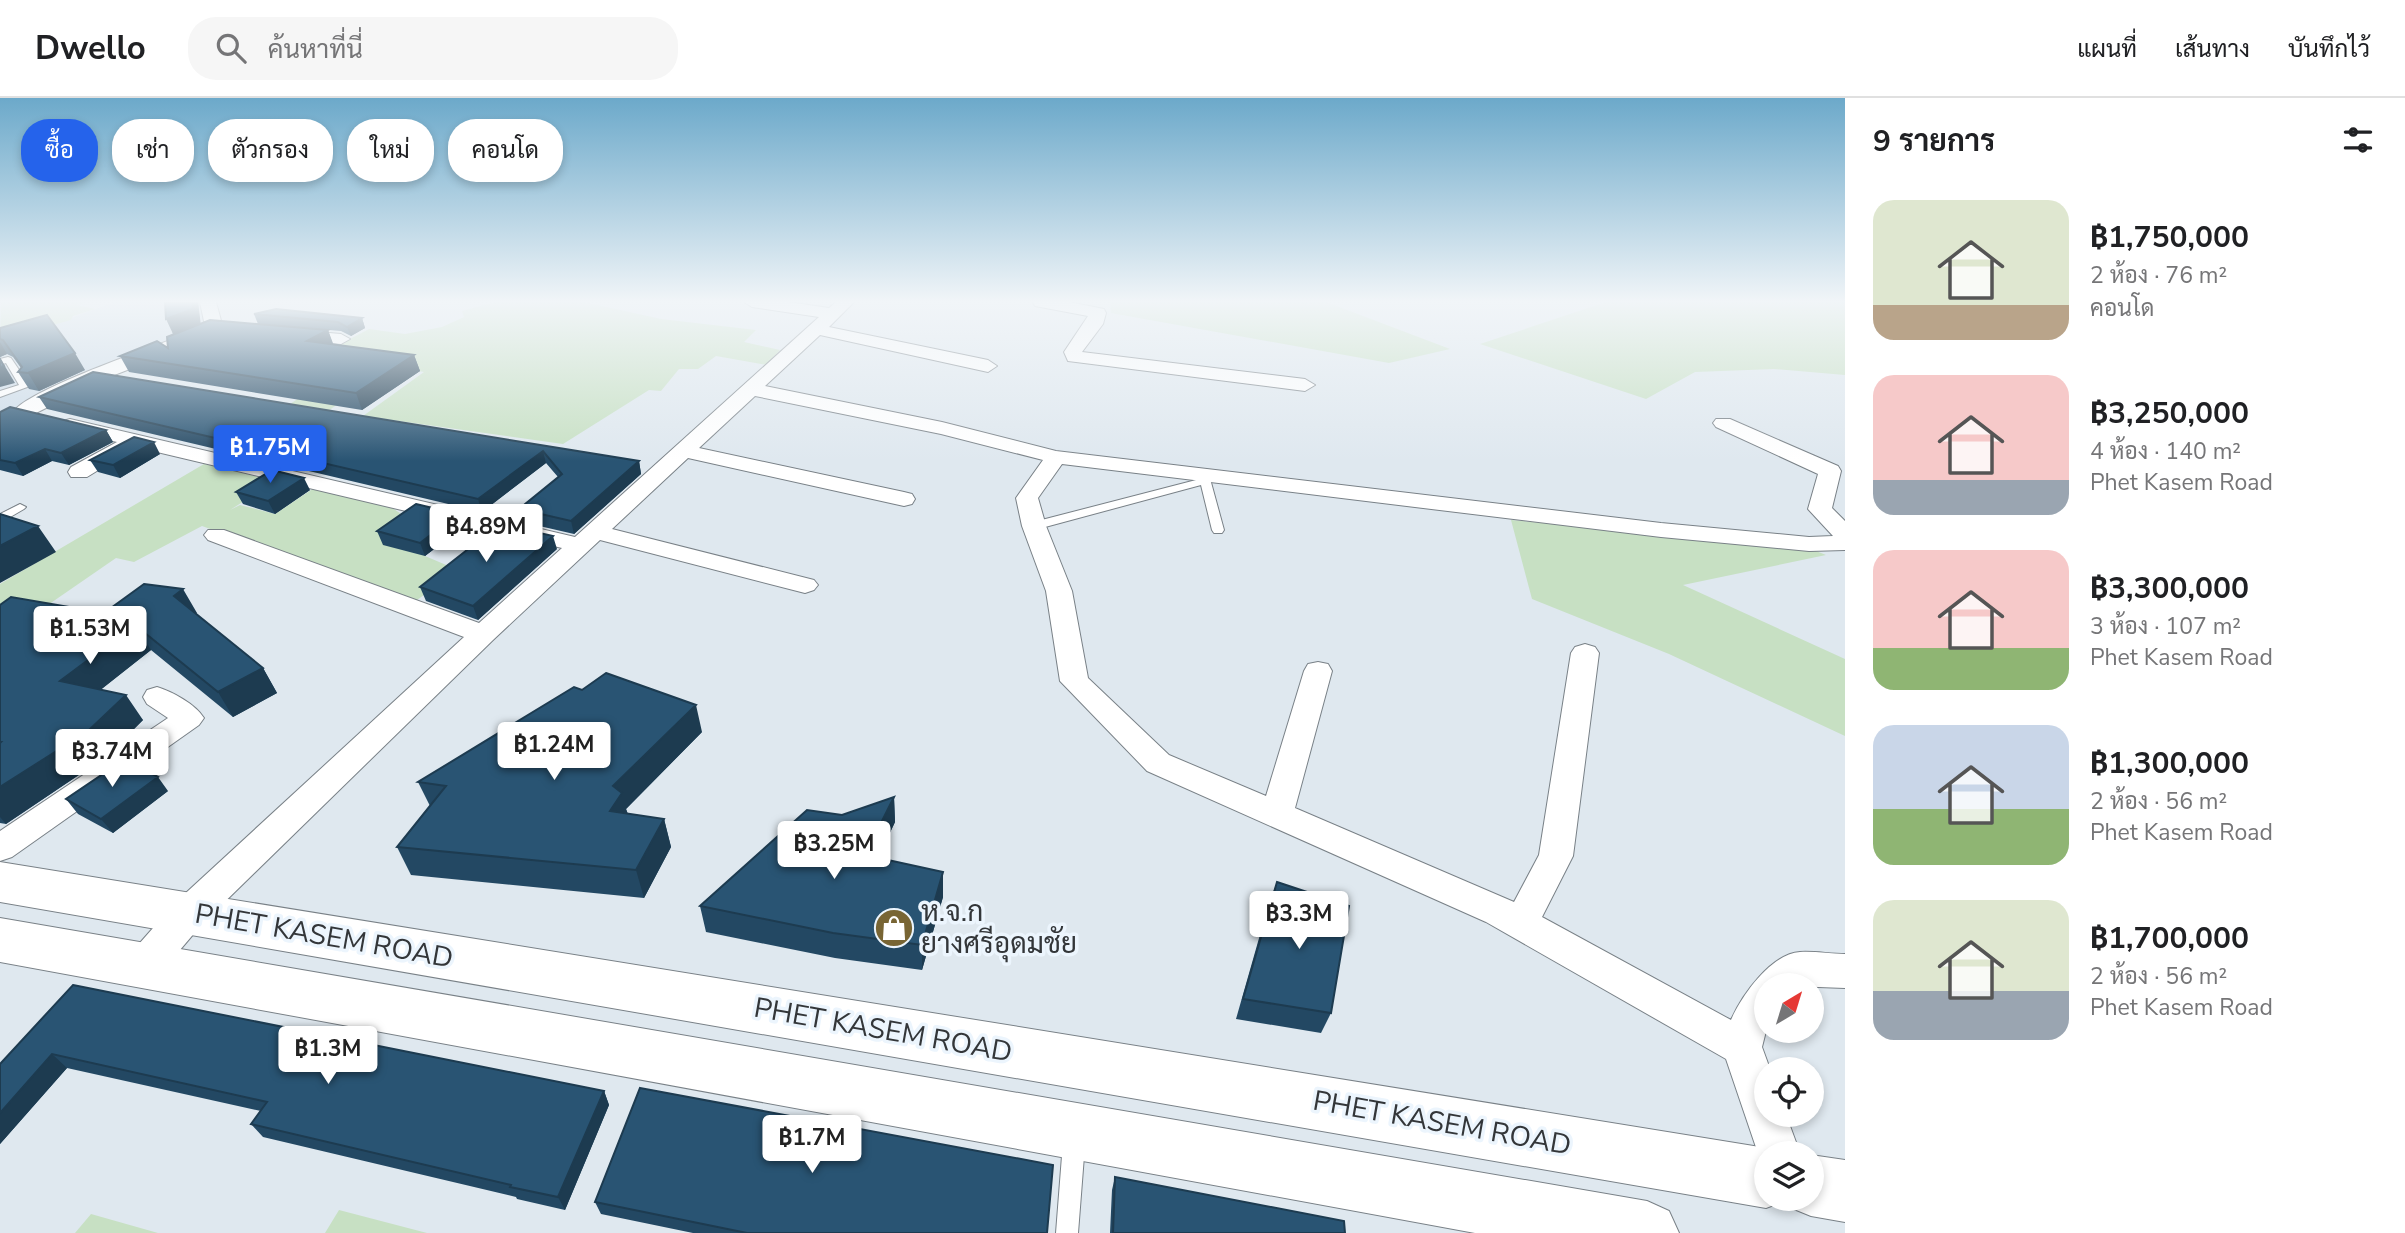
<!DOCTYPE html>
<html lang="th">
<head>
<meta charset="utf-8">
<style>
	:root { --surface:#fff; --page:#f6f6f6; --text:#202124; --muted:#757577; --line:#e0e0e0; --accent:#2563eb }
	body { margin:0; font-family:"Nunito Sans",Sarabun,sans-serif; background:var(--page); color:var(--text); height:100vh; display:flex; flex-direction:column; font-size:26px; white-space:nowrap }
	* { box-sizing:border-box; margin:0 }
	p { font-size:23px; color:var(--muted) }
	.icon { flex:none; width:38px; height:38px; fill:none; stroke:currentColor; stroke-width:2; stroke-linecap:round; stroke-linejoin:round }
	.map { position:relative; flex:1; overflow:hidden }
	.details { display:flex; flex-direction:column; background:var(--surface); width:560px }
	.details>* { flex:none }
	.guide { position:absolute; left:21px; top:21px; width:665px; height:63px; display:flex; gap:14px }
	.needle { width:46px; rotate:38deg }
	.tools { position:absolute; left:1754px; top:875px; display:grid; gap:14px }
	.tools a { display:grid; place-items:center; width:70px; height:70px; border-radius:50%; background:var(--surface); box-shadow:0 4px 10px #0003; font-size:35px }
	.price { position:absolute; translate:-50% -60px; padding:0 16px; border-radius:7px; background:#fff; color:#222; font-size:23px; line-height:46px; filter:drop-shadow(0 2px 4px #0008) }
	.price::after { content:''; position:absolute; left:50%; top:42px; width:21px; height:16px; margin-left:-10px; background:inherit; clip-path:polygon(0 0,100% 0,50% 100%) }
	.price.current { background:var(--accent); color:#fff }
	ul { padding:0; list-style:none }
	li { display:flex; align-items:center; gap:21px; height:175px; padding:0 28px }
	li span { display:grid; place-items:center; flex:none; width:196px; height:140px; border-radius:21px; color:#555 }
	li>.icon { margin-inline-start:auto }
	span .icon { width:84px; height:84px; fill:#fffc; stroke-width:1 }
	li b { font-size:30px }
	h2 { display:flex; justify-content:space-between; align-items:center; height:84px; padding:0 28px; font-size:30px }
	.chip { padding:0 24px; border-radius:28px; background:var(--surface); box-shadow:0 4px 10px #0003; font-size:24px; line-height:63px }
	.chip.current { background:var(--accent); color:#fff }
	header { display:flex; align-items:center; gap:42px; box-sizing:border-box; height:98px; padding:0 35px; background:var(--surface); border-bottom:2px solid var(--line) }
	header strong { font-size:33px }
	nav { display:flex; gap:38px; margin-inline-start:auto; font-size:24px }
	.search { width:490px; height:63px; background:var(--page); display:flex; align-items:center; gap:18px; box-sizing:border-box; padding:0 24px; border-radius:28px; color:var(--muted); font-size:26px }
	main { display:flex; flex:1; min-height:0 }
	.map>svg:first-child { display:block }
	.built { fill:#cddce9 }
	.green { fill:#c7e0c3 }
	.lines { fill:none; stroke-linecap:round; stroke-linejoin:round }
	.lane-casing { stroke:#798187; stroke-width:2 }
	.street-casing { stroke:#798187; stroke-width:2 }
	.secondary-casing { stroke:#798187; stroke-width:2 }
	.lane { fill:#fff; fill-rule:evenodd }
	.street { fill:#fff; fill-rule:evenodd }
	.secondary { fill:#fff; fill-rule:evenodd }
	.wall { fill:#234863 }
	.shaded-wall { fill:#1d3b50 }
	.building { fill:#295473; stroke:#1d3b50; stroke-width:2 }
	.labels { text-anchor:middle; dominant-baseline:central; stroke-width:7; stroke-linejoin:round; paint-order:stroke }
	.near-poi-label { font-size:28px; fill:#333639; stroke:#ecf5fd; text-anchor:start }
	.near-street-label { font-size:28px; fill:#333639; stroke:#ecf5fd }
</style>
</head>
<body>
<header>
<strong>Dwello</strong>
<div class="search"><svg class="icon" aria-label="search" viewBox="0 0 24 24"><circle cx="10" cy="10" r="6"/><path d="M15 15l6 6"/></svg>ค้นหาที่นี่</div>
<nav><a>แผนที่</a><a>เส้นทาง</a><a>บันทึกไว้</a></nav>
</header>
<main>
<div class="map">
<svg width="1845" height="1135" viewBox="0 0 1845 1135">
	<rect width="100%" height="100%" fill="#dfe8ef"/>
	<!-- built -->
	<path class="built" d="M115 204H200L209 229 0 317V246Z"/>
	<!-- green -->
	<path class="green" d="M86 204 77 207 95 211 73 218 71 222 17 237 0 246 1 204Z
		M495 204H584L661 221 756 232 744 244 780 252 767 267 716 258 698 271H679L661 293 649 292 563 346 363 318 424 274 392 268 328 313 290 306 352 265 314 260 369 231 405 236 442 229 464 219 462 213Z
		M1110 204H1326L1450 251 1389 265 1111 215Z
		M1606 204H1845V277L1774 271 1695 274 1646 301 1480 246Z
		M204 366 276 383 230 412 240 407 275 416 314 390 391 409 413 424 425 458 458 472 413 505 202 428 134 464 116 460 0 540V486Z
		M1511 422 1806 449 1826 457 1683 487 1845 561V638L1669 556 1532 501Z
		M339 1112 427 1135H325Z
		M91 1116 158 1135H75Z"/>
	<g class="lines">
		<!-- lane casing -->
		<g class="lane-casing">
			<path id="lane" d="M8 259 11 260 30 288 0 299V293L19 287 6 265 0 267V261Z
				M1204 374 1209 377 1224 432 1222 435H1214L1212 432 1201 387 1034 432 1028 428 1030 425 1200 381 1199 377Z
				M20 406 26 409 24 411 0 425V416Z
				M1074 1034 1082 1037 1085 1045 1078 1135H1056L1063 1045 1066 1037Z"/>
		</g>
		<!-- street casing -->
		<g class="street-casing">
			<path id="street" d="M200 204H216L223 230 210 240 104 281 30 318H16L13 314C30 290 164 245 198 232L205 228Z
				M744 204H788L829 210 836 204H854L829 229 988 262 997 268 988 274 820 237 765 288 942 324 1056 353 1661 425 1809 439 1833 438 1808 411 1818 376 1716 329 1713 325 1716 321H1730L1838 368 1841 373 1832 410 1845 423V452L1809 453 1661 439 1062 366 1038 400 1046 428 1072 493 1088 580 1169 657 1266 698 1304 573 1308 566 1318 564 1328 566 1332 573 1295 710 1514 804 1539 757 1571 555 1575 549 1585 546 1595 549 1599 555 1573 758 1542 819 1731 922C1742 897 1771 856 1800 854 1814 853 1830 856 1845 856V890L1766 887V933L1762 949 1770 971H1766V1017H1786L1800 1055H1766V1072L1763 1070 1726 961 1486 824 1147 673 1060 583 1046 493 1022 428 1016 400 1043 362 941 336 755 298 699 350 904 394 912 396 915 401 912 406 904 408 688 360 612 431 814 482 818 487 814 492 805 495 600 442 493 542 202 826 157 879 144 883 131 879 125 867 131 855 176 804 464 539 208 442 204 437 208 432H224L479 525 562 450 136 349 87 379H71L68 374 71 369 117 344 63 331 60 327 63 323 70 321 575 439 819 219 752 209Z
				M1033 204H1069L1104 211 1106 215 1103 226 1082 254 1305 281 1315 287 1305 293 1068 263 1064 254 1088 218 1035 208Z
				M294 232 341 236 350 241 341 246 288 241 285 237 288 233Z
				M157 589C173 594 195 606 204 620L199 627 12 759 0 763V733L168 620 147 606 143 599 147 592Z"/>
		</g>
		<!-- secondary casing -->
		<g class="secondary-casing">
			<path id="secondary" d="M0 764 1766 1050 1780 1055H1766V1101H1811V1057L1845 1062V1124L1811 1118 1789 1109 1787 1102 1766 1110 0 804Z
				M0 820 1647 1103 1669 1113 1679 1135H1475L0 864Z"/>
		</g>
		<!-- lane -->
		<use href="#lane" class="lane"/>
		<!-- street -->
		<use href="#street" class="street"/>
		<!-- secondary -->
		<use href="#secondary" class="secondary"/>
	</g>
	<!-- wall -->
	<path class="wall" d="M165 204H198L200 226 328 232 333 247 414 257 420 273 362 312 129 274 120 258 168 250 173 236Z
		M254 216 362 220 365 230 351 238 341 233 258 226Z
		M0 230 85 272 39 293 29 291 18 274 21 270 13 259 7 256 0 259Z
		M39 299 639 363 641 376 574 436 522 424 519 411 558 379 546 365 482 414 47 311Z
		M0 314 106 332 113 344 69 367 52 363 23 378 0 372Z
		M160 356 120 380 98 374 90 362Z
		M310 392 275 416 243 406 236 394Z
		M458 416 463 429 425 458 383 447 377 433Z
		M557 451 478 522 426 503 420 489Z
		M0 507 104 515H197L196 516 263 570 277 595 233 619 151 552 100 592 143 622 107 658 6 726 0 725Z
		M702 634 626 711 628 716 664 721 671 749 644 800 411 777 397 749 430 708 418 684Z
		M168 693 113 735 78 716 66 701Z
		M894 699 895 724 878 760 943 774V799L922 872 835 860 706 834 700 808 842 717Z
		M1277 784 1331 915 1321 935 1236 921 1269 805Z
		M73 887 604 993 609 1007 565 1112 517 1101 516 1099 263 1039 251 1026 261 1013 67 970 0 1046V966Z
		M1115 1079 1345 1135H1110L1112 1092Z
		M595 1104 1047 1135H693L601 1116Z"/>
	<!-- shaded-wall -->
	<path class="shaded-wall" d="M192 204H198L201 228 174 238 166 221Z
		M362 220 365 230 351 238 347 229Z
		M328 232 334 248 307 243Z
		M0 244 7 256 0 259Z
		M75 255 85 272 39 293 28 275Z
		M414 257 420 273 362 312 356 295Z
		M0 260 15 285 0 289Z
		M106 332 113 344 69 367 61 355Z
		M154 344 160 356 120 380 113 367Z
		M45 351 52 363 23 378 15 365Z
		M543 353 546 365 482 414 478 401Z
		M639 363 641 376 574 436 571 423Z
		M304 380 310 392 275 416 268 403Z
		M458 416 463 429 425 458 420 445Z
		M38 428 56 454 0 485V448Z
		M553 438 557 451 478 522 473 508Z
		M183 491 197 515 188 522 174 498Z
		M135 527 151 552 79 609 60 583Z
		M263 570 277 595 233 619 218 594Z
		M126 597 143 622 107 658 6 726 0 719V689Z
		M696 607 702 634 626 711 630 723 610 713 613 688Z
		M158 679 168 693 113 735 101 721Z
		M894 699 895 724 867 783 865 757Z
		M664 721 671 749 644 800 636 772Z
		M943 774V799L922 872V847Z
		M52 956 67 970 0 1046V1015Z
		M604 993 609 1007 565 1112 558 1099Z"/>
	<!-- building -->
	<path class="building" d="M165 204H192L193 211 166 221Z
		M276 211 362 220 347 229 338 224 254 216Z
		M47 217 75 255 28 275 18 274 22 269 3 242 0 241V230Z
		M210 222 328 232 307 243 414 257 356 295 120 258 157 243 168 250 167 239Z
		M0 261 4 268 0 269Z
		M93 274 639 363 571 423 519 411 562 376 543 353 478 401 39 299Z
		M10 309 106 332 61 355 45 351 15 365 0 362V314Z
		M134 339 154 344 113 367 90 362Z
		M272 372 304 380 268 403 236 394Z
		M416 406 458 416 420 445 377 433Z
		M0 416 38 428 0 448Z
		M500 426 553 438 473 508 420 489Z
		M144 486 183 491 174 498 263 570 218 594 135 527 60 583 126 597 88 633 0 689V645L1 644H0V507L11 499 104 515Z
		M606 575 696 607 613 688 622 695 610 713 664 721 636 772 397 749 446 688 418 684 574 589 582 592Z
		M125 661 158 679 101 721 66 701Z
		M894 699 865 757 943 774 922 847 833 835 700 808 807 712 842 717Z
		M1277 784 1349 808 1331 915 1243 901Z
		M73 887 604 993 558 1099 510 1089 511 1087 251 1026 267 1004 52 956 0 1015V966Z
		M640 990 1053 1067 1047 1135H747L595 1104Z
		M1115 1079 1344 1123 1345 1135H1113Z"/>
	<!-- sky -->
	<linearGradient id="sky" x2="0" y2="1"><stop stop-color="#6ca9ca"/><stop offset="0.56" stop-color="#f1f5f8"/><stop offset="1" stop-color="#f1f5f8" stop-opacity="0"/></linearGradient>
	<rect width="1845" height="363" fill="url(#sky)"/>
	<!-- icons -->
	<defs>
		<g id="shop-disc" transform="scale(2.0125)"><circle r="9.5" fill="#786534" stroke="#ecf5fd"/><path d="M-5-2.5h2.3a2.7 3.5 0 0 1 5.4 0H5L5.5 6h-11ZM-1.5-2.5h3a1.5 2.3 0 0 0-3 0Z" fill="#fff"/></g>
	</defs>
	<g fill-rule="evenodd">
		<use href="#shop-disc" x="894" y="830"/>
	</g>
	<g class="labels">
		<!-- near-poi labels -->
		<g class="near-poi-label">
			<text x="921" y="814">ห.จ.ก<tspan x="921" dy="32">ยางศรีอุดมชัย</tspan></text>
		</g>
		<!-- near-street labels -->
		<g class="near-street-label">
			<text transform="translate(324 838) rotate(10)">PHET KASEM ROAD</text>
			<text transform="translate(883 932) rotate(10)">PHET KASEM ROAD</text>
			<text transform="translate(1442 1025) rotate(10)">PHET KASEM ROAD</text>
		</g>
	</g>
</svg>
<div class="tools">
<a><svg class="needle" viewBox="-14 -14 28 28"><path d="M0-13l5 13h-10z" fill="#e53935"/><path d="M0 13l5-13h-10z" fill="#757577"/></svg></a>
<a><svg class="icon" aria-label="locate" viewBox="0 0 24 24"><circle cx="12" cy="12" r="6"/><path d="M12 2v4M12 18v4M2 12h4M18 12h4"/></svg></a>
<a><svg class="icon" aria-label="layers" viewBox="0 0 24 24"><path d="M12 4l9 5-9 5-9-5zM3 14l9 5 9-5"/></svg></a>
</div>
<b class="price current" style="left:270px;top:387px">฿1.75M</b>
<b class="price" style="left:486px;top:466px">฿4.89M</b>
<b class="price" style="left:90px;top:568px">฿1.53M</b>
<b class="price" style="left:554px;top:684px">฿1.24M</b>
<b class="price" style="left:112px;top:691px">฿3.74M</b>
<b class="price" style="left:834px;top:783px">฿3.25M</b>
<b class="price" style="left:1299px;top:853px">฿3.3M</b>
<b class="price" style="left:328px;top:988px">฿1.3M</b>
<b class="price" style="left:812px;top:1077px">฿1.7M</b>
<div class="guide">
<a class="chip current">ซื้อ</a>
<a class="chip">เช่า</a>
<a class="chip">ตัวกรอง</a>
<a class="chip">ใหม่</a>
<a class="chip">คอนโด</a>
</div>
</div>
<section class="details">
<h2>9 รายการ<svg class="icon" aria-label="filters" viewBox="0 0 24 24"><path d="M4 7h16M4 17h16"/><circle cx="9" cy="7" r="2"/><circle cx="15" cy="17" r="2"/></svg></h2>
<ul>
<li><span style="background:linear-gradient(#dfe7d0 75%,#b9a48a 0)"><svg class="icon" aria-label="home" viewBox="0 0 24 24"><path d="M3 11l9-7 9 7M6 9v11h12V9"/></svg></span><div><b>฿1,750,000</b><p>2 ห้อง · 76 m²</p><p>คอนโด</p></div></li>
<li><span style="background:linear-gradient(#f6c9c9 75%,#9aa5b1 0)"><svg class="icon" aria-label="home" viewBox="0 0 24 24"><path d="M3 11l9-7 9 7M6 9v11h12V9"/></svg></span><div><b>฿3,250,000</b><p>4 ห้อง · 140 m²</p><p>Phet Kasem Road</p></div></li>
<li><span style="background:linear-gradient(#f6c9c9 70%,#8fb573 0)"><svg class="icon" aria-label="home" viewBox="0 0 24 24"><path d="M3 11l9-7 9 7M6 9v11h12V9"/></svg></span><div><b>฿3,300,000</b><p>3 ห้อง · 107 m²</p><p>Phet Kasem Road</p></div></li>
<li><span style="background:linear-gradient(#c9d6e8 60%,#8fb573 0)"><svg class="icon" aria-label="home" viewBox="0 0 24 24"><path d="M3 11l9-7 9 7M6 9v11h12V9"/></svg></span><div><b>฿1,300,000</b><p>2 ห้อง · 56 m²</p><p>Phet Kasem Road</p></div></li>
<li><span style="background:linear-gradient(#dfe7d0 65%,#9aa5b1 0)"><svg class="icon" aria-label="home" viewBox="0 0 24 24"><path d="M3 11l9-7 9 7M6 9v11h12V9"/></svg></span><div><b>฿1,700,000</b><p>2 ห้อง · 56 m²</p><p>Phet Kasem Road</p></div></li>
</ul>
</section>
</main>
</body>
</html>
